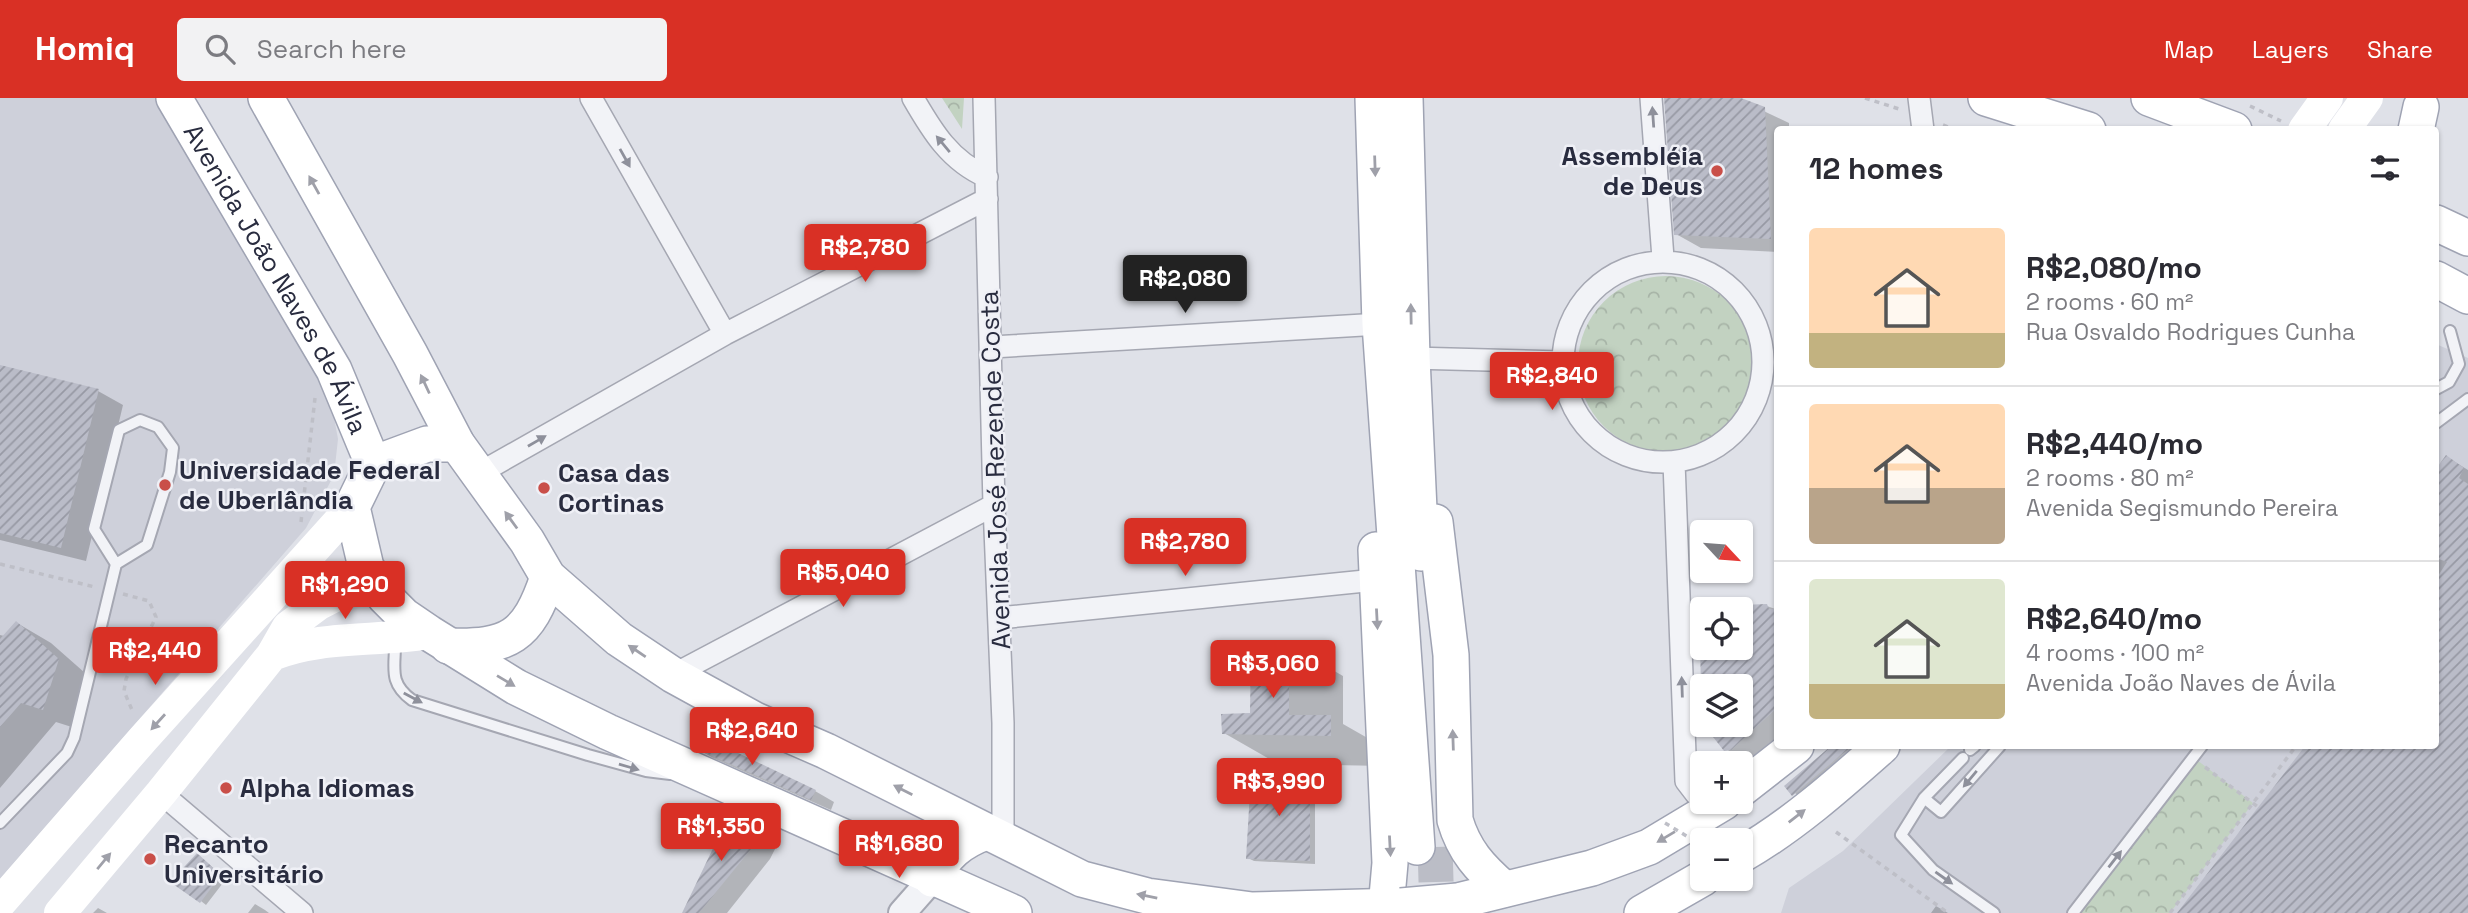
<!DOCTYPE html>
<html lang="en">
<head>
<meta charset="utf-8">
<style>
	:root { --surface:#fff; --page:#f2f2f3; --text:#2b2b33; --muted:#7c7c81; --line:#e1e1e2; --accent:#d93025 }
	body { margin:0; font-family:"Space Grotesk",sans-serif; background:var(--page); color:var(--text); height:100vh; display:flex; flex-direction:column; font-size:26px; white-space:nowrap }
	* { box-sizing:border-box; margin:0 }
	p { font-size:23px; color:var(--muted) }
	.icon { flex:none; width:38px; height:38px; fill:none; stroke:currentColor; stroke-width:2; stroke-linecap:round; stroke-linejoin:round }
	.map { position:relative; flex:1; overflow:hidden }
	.panel { position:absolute; left:1774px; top:28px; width:665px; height:623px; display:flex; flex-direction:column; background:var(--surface); border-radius:7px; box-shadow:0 2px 5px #0004 }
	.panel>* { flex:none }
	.needle { width:46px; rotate:116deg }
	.controls { position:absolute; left:1690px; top:422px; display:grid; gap:14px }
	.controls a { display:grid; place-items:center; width:63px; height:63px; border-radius:7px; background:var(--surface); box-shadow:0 2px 5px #0004; font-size:35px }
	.price { position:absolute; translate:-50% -60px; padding:0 16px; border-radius:7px; background:var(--accent); color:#fff; font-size:23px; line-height:46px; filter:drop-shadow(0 2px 4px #0008) }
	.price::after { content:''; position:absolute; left:50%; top:42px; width:21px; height:16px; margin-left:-10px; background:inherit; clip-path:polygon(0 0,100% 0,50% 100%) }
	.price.current { background:#222; color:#fff }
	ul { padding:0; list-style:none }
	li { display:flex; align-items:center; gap:21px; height:175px; padding:0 35px }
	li+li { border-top:2px solid var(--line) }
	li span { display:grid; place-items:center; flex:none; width:196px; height:140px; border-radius:7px; color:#555 }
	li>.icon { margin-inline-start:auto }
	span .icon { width:84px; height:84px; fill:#fffc; stroke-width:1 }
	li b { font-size:30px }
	h2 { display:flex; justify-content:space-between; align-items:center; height:84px; padding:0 35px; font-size:30px }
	header { display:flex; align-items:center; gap:42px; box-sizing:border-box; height:98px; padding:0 35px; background:var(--accent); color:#fff }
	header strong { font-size:33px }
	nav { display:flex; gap:38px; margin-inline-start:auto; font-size:24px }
	.search { width:490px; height:63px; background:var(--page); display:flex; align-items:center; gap:18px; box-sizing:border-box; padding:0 24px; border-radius:7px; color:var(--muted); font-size:26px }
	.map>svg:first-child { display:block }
	.built { fill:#ced0da }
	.park { fill:url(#park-crowns) }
	.shadow { fill:#0003; fill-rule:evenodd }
	.building { fill:url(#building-hatch) }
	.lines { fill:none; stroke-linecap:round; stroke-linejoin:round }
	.primary-tunnel { stroke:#bbbdc6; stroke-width:35; stroke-dasharray:35 18; stroke-linecap:butt }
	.service-casing { stroke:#a5a7b2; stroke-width:14 }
	.minor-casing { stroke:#a5a7b2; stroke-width:24 }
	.tertiary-casing { stroke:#a5a7b2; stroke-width:30 }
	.primary-casing { stroke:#9fa3b3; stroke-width:38 }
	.path { stroke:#bebfc7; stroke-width:3.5; stroke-dasharray:5 5; stroke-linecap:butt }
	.service { stroke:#f2f3f7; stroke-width:10 }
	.minor { stroke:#f2f3f7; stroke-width:21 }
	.tertiary { stroke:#f2f3f7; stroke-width:26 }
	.secondary { stroke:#fff; stroke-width:32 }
	.primary { stroke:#fff; stroke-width:35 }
	.primary-bridge-casing { stroke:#9fa3b3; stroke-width:38; stroke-linecap:butt }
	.path-bridge { stroke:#bebfc7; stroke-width:3.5; stroke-dasharray:5 5; stroke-linecap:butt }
	.primary-bridge { stroke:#fff; stroke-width:35 }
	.oneway { fill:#8e909b }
	.oneway2 { fill:#9fa0a9 }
	.poi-dot { fill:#c94f49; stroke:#eff0f6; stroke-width:2.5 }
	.labels { text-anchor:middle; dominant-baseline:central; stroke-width:5; stroke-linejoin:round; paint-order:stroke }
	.poi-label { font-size:26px; font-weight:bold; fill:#292c3f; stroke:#eff0f6; text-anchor:start }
	.street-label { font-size:26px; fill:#292c3f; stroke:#eff0f6 }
</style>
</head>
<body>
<header>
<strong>Homiq</strong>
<div class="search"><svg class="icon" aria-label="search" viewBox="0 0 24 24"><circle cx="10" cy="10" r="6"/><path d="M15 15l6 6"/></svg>Search here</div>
<nav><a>Map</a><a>Layers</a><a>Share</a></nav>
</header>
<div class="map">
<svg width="2468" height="815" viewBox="0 0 2468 815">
	<defs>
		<pattern id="park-crowns" width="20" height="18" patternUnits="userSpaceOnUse" patternTransform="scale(1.75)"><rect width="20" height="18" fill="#c2d2c1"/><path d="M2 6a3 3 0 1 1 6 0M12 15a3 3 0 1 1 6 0" fill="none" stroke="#a7b4a7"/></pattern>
		<pattern id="building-hatch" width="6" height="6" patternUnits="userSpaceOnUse" patternTransform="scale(1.75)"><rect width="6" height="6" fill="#babcc8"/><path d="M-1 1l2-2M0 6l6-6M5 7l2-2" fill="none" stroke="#9799a4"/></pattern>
	</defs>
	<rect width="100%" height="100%" fill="#dfe1e8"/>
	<!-- built -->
	<path class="built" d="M0 0H161L243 140 331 303 338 341 334 377 306 430 0 781Z
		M2436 246 2468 260V815H1781L1789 790 1843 753 1951 648H2436Z"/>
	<!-- park -->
	<path class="park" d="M942 0H964L962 31Z
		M1578 266a88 88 0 1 1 176 0a88 88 0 1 1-176 0Z
		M2193 659 2253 705 2170 815H2073Z"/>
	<!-- shadow -->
	<path class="shadow" d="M1666 0H1736L1789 25V32H1778V154L1701 150 1676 136Z
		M0 268 98 293 123 307 86 463 0 442Z
		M2447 359 2468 372V815H2179L2306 648H2436V373Z
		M1767 508 1778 512V646L1757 665 1746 663 1721 648 1741 626V588H1703L1700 511ZM1703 511H1741V550H1703Z
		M17 525 51 545 93 582 78 631 56 624 0 690V537L4 538Z
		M1289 547 1343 578V626L1385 650V668L1278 666 1224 635 1252 617Z
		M699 638 815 693 834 704 831 712 713 660 694 649Z
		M1834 648H1883L1812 708 1787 689Z
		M1310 680 1315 683V766L1254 763 1248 760Z
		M758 736 777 747 770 761 727 815H684Z
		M203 761 226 781 206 807 201 803Z
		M255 806 265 812 269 815H248Z
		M1936 808 1948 815H1931Z
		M98 810 107 815H93Z"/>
	<!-- building -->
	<path class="building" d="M1664 0H1741L1765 9 1771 141 1674 137Z
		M0 267 99 291 61 450 0 435Z
		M2446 357 2464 370 2459 380 2468 386V815H2177L2305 648H2436V481L2447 464 2436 460V371Z
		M1767 506 1769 511H1778V609L1731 652 1724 653 1703 626H1741V588H1701L1700 550H1741V507Z
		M16 523 59 561 43 612 21 605 0 629V541Z
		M1289 545V617H1331V638L1222 636 1221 616 1250 615 1251 548Z
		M698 636 816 692 811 702 692 649Z
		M1831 648H1852L1792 698 1784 688Z
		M1251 676 1310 678V763L1246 761Z
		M728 719 759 734 751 751 699 815H682Z
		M197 755 221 777 200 805 170 784Z"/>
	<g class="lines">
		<!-- primary-tunnel -->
		<path class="primary-tunnel" d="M1435 749 1437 815"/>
		<!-- service casing -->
		<g class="service-casing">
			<path id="service" d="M2436 291 2449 284 2459 266 2450 233
				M140 322 158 329 173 350 170 374 147 447 116 466 94 431 119 332Z
				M2436 325 2468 301
				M395 541C396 568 387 584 412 602L588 657 646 673 670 676
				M1970 652 1975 648
				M1963 660 1924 700 1901 737 1933 772 1994 815
				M1924 700 1941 714 2000 648
				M0 725 67 655 74 640 116 466
				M2073 815 2202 648"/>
		</g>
		<!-- minor casing -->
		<g class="minor-casing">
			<path id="minor" d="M591 0 725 236
				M913 0C932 33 950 63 987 79
				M984 0 994 407 1003 625V744
				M1651 0 1663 160
				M1919 0 1923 32
				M1563 264a100 100 0 1 1 200 0a100 100 0 1 1-200 0Z
				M992 249 1380 226
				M1412 260 1561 264
				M1674 364 1686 683 1696 696 1703 699
				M478 376 725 236 987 101
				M999 520 1375 482
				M673 577 994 407
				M161 695 302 815"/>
		</g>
		<!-- tertiary casing -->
		<g class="tertiary-casing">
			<path id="tertiary" d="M902 815 932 781"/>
		</g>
		<!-- primary casing -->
		<g class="primary-casing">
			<g id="primary">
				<path id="s1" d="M174 0 334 272 373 366"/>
				<path d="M266 0 410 256 457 346 527 443 548 479 619 541 673 577 755 622 826 653 1082 781 1147 798 1252 812 1401 808"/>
				<path d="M1373 0 1380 226 1417 749"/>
				<path d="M1405 0 1412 260 1421 455"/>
				<path d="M1986 0 2088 32"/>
				<path d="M2149 0 2234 32"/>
				<path d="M2416 32 2421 9"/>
				<path d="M2436 125 2468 140"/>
				<path d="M2436 181 2468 198"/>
				<path d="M457 346H427L373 366 352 409 366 469 385 499 404 518 429 535 516 589 608 634 1014 815"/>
				<path d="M1435 424 1451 557 1455 722C1464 753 1480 770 1504 791"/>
				<path d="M1376 452 1390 765 1386 810"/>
				<path d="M448 548C509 550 528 539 548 479"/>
				<path d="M1741 691 1796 648"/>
				<path d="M1741 757C1792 728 1838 687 1882 648"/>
				<path d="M932 781C946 756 959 744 986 734"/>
				<path d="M1458 803 1592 770 1649 749 1724 704"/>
				<path d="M1642 815 1703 780"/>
			</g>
		</g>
		<!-- path -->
		<path class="path" d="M1865 0 1899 11
			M2250 8 2281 23
			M1943 27 1956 32
			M301 424 315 300
			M0 466 95 489
			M123 496 149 503 156 519 126 581 124 593 132 612
			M2205 669 2258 709
			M1836 734 1948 815
			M2170 815 2296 648"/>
		<!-- service -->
		<use href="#service" class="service"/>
		<!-- minor -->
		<use href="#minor" class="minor"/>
		<!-- tertiary -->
		<use href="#tertiary" class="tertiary"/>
		<!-- secondary -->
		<path class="secondary" d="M2304 32 2327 0
			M2344 32 2367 0
			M272 557C321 537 377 544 429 535
			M0 805 143 641 352 409
			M60 815 161 695 272 557 288 529 319 506 358 486 366 469"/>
		<!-- primary -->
		<use href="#primary" class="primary"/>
		<!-- primary-bridge casing -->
		<g class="primary-bridge-casing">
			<path id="primary-bridge" d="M1401 808 1458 803"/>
		</g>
		<!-- path-bridge -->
		<path class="path-bridge" d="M1665 725 1703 748"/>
		<!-- primary-bridge -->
		<use href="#primary-bridge" class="primary-bridge"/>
	</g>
	<!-- one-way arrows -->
	<defs><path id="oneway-solid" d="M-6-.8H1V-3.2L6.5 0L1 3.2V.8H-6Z" transform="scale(1.75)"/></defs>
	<g class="oneway">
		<use href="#oneway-solid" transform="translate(1653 19) rotate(-94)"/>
		<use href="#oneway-solid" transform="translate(943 46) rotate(-130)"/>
		<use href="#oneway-solid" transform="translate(625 60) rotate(61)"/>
		<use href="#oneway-solid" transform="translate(537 343) rotate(-30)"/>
		<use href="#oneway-solid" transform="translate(1682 589) rotate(-92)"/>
		<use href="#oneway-solid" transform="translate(413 600) rotate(28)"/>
		<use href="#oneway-solid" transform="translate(629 669) rotate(16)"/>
		<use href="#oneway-solid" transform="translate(1970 681) rotate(130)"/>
		<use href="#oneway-solid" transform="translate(2115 761) rotate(-52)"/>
		<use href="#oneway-solid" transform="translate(1944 780) rotate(35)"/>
	</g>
	<g class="oneway2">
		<use href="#oneway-solid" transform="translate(1375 68) rotate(88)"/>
		<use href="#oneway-solid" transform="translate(314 87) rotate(-119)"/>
		<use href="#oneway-solid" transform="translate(1411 216) rotate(-91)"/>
		<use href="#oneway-solid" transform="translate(425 286) rotate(-115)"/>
		<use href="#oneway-solid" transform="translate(511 422) rotate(-126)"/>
		<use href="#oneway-solid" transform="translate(1377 521) rotate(87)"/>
		<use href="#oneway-solid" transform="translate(637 553) rotate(-146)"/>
		<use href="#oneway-solid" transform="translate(506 583) rotate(31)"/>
		<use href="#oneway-solid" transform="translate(158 624) rotate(132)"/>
		<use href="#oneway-solid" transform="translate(1453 642) rotate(-92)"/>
		<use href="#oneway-solid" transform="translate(903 692) rotate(-153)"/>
		<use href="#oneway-solid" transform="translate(1797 718) rotate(-38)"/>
		<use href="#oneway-solid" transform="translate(1666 739) rotate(149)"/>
		<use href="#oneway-solid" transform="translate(1390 748) rotate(87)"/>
		<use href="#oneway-solid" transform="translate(104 763) rotate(-50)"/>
		<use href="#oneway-solid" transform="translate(1147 798) rotate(-168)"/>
	</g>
	<!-- markers -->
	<g class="poi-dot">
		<circle cx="1717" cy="73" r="7"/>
		<circle cx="165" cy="387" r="7"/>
		<circle cx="544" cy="390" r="7"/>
		<circle cx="226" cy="690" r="7"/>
		<circle cx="150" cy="761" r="7"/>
	</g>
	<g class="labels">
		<!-- poi labels -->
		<g class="poi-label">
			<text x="1703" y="58" text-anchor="end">Assembléia<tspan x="1703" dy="30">de Deus</tspan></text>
			<text x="179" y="372">Universidade Federal<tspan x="179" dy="30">de Uberlândia</tspan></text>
			<text x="558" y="375">Casa das<tspan x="558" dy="30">Cortinas</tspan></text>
			<text x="240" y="690">Alpha Idiomas</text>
			<text x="164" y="746">Recanto<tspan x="164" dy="30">Universitário</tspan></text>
		</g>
		<!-- street labels -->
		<g class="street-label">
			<text stroke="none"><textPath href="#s1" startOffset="208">Avenida João Naves de Ávila</textPath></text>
			<text transform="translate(995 372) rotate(-92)">Avenida José Rezende Costa</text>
		</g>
	</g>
</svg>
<div class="controls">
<a><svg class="needle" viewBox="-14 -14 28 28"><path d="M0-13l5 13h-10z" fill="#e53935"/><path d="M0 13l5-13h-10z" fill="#7c7c81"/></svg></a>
<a><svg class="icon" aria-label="locate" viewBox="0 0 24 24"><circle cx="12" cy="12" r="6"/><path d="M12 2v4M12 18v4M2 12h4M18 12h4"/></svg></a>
<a><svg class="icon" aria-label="layers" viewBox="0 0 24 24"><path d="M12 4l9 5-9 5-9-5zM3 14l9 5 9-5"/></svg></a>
<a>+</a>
<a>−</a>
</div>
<b class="price" style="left:865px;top:186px">R$2,780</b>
<b class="price current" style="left:1185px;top:217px">R$2,080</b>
<b class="price" style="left:1552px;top:314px">R$2,840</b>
<b class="price" style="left:1185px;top:480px">R$2,780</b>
<b class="price" style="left:843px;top:511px">R$5,040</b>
<b class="price" style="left:345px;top:523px">R$1,290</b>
<b class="price" style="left:155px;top:589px">R$2,440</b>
<b class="price" style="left:1273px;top:602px">R$3,060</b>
<b class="price" style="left:752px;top:669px">R$2,640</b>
<b class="price" style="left:1279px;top:720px">R$3,990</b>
<b class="price" style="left:721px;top:765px">R$1,350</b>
<b class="price" style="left:899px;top:782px">R$1,680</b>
<section class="panel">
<h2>12 homes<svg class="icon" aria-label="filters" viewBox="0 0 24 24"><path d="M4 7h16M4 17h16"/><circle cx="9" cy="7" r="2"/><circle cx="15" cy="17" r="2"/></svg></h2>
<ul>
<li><span style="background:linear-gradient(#ffd9b3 75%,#c2b280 0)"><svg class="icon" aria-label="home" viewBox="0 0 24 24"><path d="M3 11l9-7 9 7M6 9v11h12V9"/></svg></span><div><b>R$2,080/mo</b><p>2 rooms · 60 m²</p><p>Rua Osvaldo Rodrigues Cunha</p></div></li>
<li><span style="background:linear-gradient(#ffd9b3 60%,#b9a48a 0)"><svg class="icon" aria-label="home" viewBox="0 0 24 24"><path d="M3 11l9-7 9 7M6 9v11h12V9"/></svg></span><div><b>R$2,440/mo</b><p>2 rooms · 80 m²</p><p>Avenida Segismundo Pereira</p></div></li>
<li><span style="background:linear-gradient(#dfe7d0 75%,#c2b280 0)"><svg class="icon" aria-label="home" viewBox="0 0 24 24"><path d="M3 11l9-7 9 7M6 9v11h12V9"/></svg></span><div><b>R$2,640/mo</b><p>4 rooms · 100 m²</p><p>Avenida João Naves de Ávila</p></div></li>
</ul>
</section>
</div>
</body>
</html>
